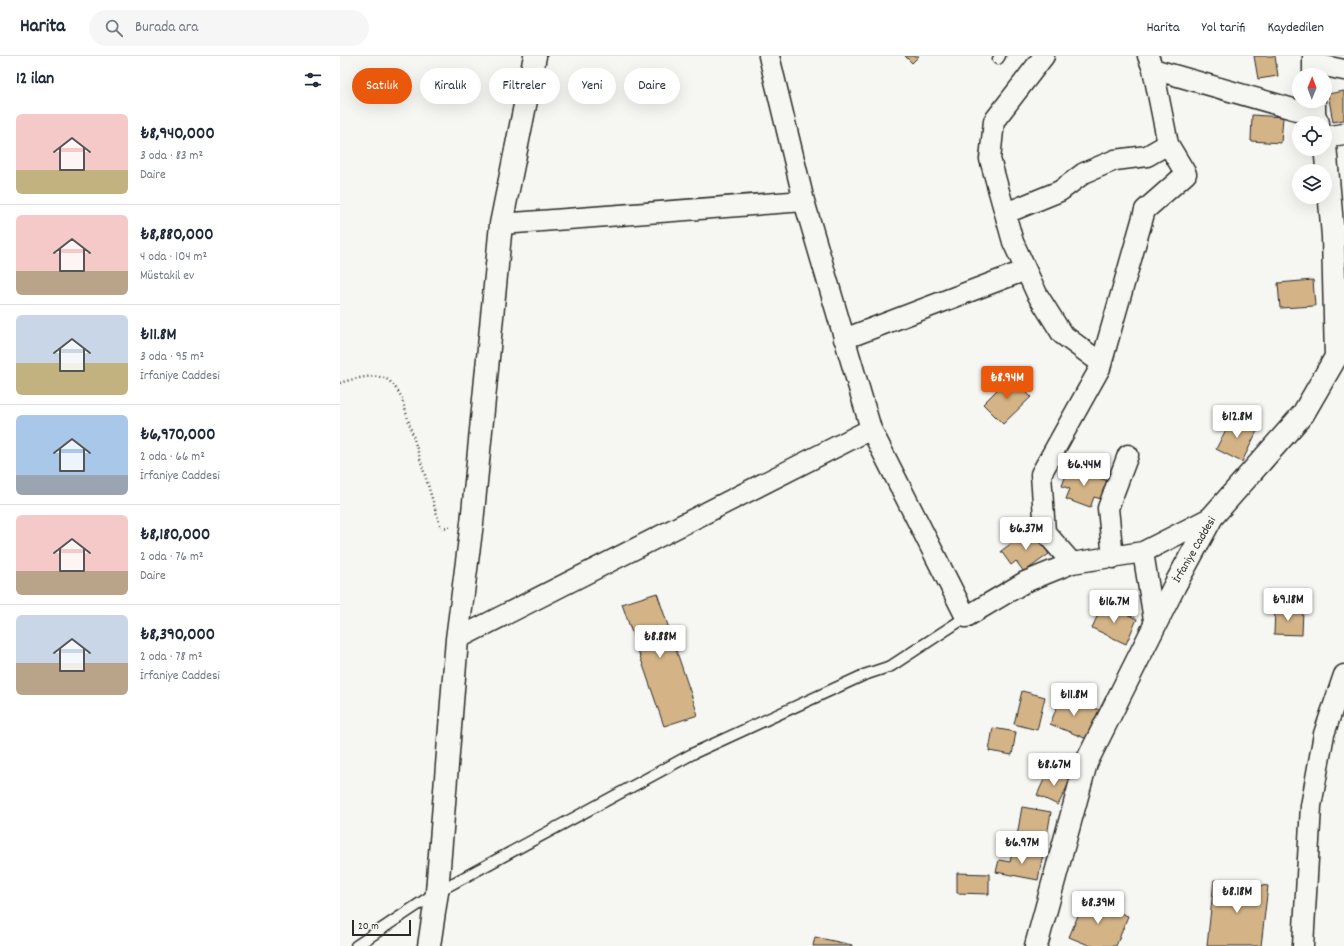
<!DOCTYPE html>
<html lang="tr">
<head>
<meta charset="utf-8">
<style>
	:root { --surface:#fff; --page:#f6f6f7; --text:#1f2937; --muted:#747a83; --line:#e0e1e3; --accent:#ea580c }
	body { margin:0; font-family:Dekko,sans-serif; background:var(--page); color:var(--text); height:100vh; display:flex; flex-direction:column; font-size:15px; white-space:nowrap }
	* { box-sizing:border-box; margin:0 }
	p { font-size:13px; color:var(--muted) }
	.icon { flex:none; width:22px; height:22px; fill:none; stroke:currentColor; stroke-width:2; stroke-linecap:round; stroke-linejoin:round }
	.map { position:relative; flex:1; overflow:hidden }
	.sheet { display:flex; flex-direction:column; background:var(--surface); width:340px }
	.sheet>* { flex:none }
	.guide { position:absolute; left:12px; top:12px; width:380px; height:36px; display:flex; gap:8px }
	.needle { width:26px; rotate:1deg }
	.controls { position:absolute; left:952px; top:12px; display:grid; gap:8px }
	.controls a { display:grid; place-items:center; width:40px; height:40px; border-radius:50%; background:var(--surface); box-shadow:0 4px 16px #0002; font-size:20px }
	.scale { position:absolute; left:12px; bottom:10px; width:59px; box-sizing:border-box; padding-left:4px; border:2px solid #2b2b2b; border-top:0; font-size:11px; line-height:14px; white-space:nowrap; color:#2b2b2b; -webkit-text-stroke:3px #f6f6f2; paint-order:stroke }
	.price { position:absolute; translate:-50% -34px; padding:0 9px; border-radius:4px; background:#fff; color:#222; font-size:13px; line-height:26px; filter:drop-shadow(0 1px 2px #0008) }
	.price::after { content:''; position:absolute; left:50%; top:24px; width:12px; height:9px; margin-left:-6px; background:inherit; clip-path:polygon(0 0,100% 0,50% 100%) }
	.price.current { background:var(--accent); color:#fff }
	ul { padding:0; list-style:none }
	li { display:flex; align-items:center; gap:12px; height:100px; padding:0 16px }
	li+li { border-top:1px solid var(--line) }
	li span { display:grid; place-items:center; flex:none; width:112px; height:80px; border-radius:6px; color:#555 }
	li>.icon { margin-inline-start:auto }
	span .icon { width:48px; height:48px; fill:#fffc; stroke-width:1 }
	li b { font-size:17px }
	h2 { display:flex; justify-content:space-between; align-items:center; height:48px; padding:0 16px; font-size:17px }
	.chip { padding:0 14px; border-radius:18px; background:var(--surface); box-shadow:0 4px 16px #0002; font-size:14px; line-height:36px }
	.chip.current { background:var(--accent); color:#fff }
	header { display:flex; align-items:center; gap:24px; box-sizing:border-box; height:56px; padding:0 20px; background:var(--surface); border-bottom:1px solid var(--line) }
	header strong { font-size:19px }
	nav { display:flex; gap:22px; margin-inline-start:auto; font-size:14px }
	.search { width:280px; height:36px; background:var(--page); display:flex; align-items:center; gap:10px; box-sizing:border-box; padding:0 14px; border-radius:22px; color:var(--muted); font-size:15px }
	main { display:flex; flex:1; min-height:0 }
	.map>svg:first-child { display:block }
	.building { fill:#d4b487; stroke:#2b2b2b }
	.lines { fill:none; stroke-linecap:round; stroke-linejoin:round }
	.lane-casing { stroke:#2b2b2b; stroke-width:13 }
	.street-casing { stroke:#2b2b2b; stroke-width:23 }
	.secondary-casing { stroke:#2b2b2b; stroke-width:25 }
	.path { stroke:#2b2b2b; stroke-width:2.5; stroke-dasharray:1 3; stroke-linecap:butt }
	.lane { stroke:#f6f6f2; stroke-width:10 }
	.street { stroke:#f6f6f2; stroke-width:20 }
	.secondary { stroke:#f6f6f2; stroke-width:22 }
	.labels { text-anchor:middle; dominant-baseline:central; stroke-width:3; stroke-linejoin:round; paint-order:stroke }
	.street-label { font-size:12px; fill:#2b2b2b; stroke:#f6f6f2 }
</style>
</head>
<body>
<header>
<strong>Harita</strong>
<div class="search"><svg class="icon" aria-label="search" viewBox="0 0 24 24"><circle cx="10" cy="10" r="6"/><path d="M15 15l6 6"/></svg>Burada ara</div>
<nav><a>Harita</a><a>Yol tarifi</a><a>Kaydedilen</a></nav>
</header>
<main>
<section class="sheet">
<h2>12 ilan<svg class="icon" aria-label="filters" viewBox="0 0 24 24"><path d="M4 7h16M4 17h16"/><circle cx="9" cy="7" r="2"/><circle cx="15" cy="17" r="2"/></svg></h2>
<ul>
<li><span style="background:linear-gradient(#f6c9c9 70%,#c2b280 0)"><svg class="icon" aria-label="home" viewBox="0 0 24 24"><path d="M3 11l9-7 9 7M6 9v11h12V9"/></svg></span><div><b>₺8,940,000</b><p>3 oda · 83 m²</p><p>Daire</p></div></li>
<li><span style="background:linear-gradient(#f6c9c9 70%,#b9a48a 0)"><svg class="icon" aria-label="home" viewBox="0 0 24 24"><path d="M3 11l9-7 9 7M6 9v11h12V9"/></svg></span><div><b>₺8,880,000</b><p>4 oda · 104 m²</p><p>Müstakil ev</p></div></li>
<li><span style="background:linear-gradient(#c9d6e8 60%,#c2b280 0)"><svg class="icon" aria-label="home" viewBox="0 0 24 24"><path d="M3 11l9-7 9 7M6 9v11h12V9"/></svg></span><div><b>₺11.8M</b><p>3 oda · 95 m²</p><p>İrfaniye Caddesi</p></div></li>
<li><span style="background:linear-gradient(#a9c7e8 75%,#9aa5b1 0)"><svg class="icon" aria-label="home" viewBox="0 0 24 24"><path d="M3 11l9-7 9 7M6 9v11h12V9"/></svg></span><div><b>₺6,970,000</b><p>2 oda · 66 m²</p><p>İrfaniye Caddesi</p></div></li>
<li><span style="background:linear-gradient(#f6c9c9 70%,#b9a48a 0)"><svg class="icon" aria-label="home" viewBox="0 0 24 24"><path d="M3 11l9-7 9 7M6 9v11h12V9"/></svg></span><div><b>₺8,180,000</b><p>2 oda · 76 m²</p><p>Daire</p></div></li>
<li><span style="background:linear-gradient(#c9d6e8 60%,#b9a48a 0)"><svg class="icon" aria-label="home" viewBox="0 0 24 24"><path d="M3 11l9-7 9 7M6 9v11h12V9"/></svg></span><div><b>₺8,390,000</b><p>2 oda · 78 m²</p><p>İrfaniye Caddesi</p></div></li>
</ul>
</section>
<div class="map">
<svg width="1004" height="890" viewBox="0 0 1004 890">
	<rect width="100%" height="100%" fill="#f6f6f2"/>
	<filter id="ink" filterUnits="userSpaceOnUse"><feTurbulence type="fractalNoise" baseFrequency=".025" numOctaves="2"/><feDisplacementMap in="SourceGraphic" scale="8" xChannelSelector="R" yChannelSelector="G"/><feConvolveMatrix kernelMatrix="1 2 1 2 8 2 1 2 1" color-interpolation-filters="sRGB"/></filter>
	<g filter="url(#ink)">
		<!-- building -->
		<path class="building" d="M565 0H579L572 7Z
			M914 0H935L938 20 918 23Z
			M1004 35V64L993 66 988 38Z
			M912 59 943 61 941 87 911 85Z
			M973 224 975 250 940 252 938 227Z
			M671 320 691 341 663 368 643 348Z
			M893 360 918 373 902 406 876 393Z
			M729 411 768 425 761 443 754 441 750 452 726 443 730 433 722 430Z
			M691 473 709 498 684 516 676 505 671 509 661 495Z
			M317 537 358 659 324 670 282 548Z
			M763 547 797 563 786 588 752 572Z
			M935 552 963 553 962 579 934 578Z
			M682 635 705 641 697 674 674 668Z
			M722 639 759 654 747 683 710 668Z
			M653 672 676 676 672 699 649 695Z
			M709 713 731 723 718 749 697 739Z
			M682 751 711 756 705 792 676 786Z
			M673 792 703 798 698 824 656 816 659 804 670 806Z
			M617 817 649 818V838L617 837Z
			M874 824 928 830 921 890H867Z
			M745 843 788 860 776 890H751L729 881Z
			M475 881 512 889V890H473Z"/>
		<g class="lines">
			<!-- lane casing -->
			<g class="lane-casing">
				<path id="lane" d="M658 3 660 0
					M16 890 97 836 354 697 524 619 551 610 626 561"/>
			</g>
			<!-- street casing -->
			<g class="street-casing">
				<path id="street" d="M429 0 464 145 531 373 626 561 685 526 732 507 803 496 872 461
					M704 0 654 65 650 103 673 186 697 238 722 278 761 307
					M975 8 1004 14
					M813 13 974 59
					M985 81 1004 78
					M666 157 720 135 744 117 775 104 807 100 828 88
					M161 168 464 145
					M504 283 686 214
					M803 496 815 570
					M773 502 768 452 788 399
					M732 507 705 476 701 418 760 312 805 154 846 118 828 88 813 13 808 0
					M117 583 531 373
					M963 890 971 750 984 678 1004 619"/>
			</g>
			<!-- secondary casing -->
			<g class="secondary-casing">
				<path id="secondary" d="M974 0V19
					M974 45V59L978 67
					M89 890 97 836 117 583 132 467 161 168 195 0
					M696 890 746 707 835 529 872 461 963 358 996 301 993 180 985 89"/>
			</g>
			<!-- path -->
			<path class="path" d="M0 327C12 323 31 318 44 322 51 324 57 334 61 340L101 472 110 471"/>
			<!-- lane -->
			<use href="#lane" class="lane"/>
			<!-- street -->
			<use href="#street" class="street"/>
			<!-- secondary -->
			<use href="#secondary" class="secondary"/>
		</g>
	</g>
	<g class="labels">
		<!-- street labels -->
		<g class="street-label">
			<text transform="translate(855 494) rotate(-60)">İrfaniye Caddesi</text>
		</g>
	</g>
</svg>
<div class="controls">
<a><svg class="needle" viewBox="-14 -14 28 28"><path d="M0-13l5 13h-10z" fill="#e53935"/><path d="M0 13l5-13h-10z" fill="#747a83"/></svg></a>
<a><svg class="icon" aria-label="locate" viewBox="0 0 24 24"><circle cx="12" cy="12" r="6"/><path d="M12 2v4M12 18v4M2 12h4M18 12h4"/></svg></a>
<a><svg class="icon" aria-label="layers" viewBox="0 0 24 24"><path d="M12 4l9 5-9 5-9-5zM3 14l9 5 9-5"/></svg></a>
</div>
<div class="scale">20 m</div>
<b class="price current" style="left:667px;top:344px">₺8.94M</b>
<b class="price" style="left:897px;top:383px">₺12.8M</b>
<b class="price" style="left:744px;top:431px">₺6.44M</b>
<b class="price" style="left:686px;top:495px">₺6.37M</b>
<b class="price" style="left:948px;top:566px">₺9.18M</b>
<b class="price" style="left:774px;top:568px">₺16.7M</b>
<b class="price" style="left:320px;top:603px">₺8.88M</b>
<b class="price" style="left:734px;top:661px">₺11.8M</b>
<b class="price" style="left:714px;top:731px">₺8.67M</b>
<b class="price" style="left:682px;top:809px">₺6.97M</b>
<b class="price" style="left:897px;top:858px">₺8.18M</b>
<b class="price" style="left:758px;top:869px">₺8.39M</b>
<div class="guide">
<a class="chip current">Satılık</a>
<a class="chip">Kiralık</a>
<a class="chip">Filtreler</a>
<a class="chip">Yeni</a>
<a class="chip">Daire</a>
</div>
</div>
</main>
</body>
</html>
